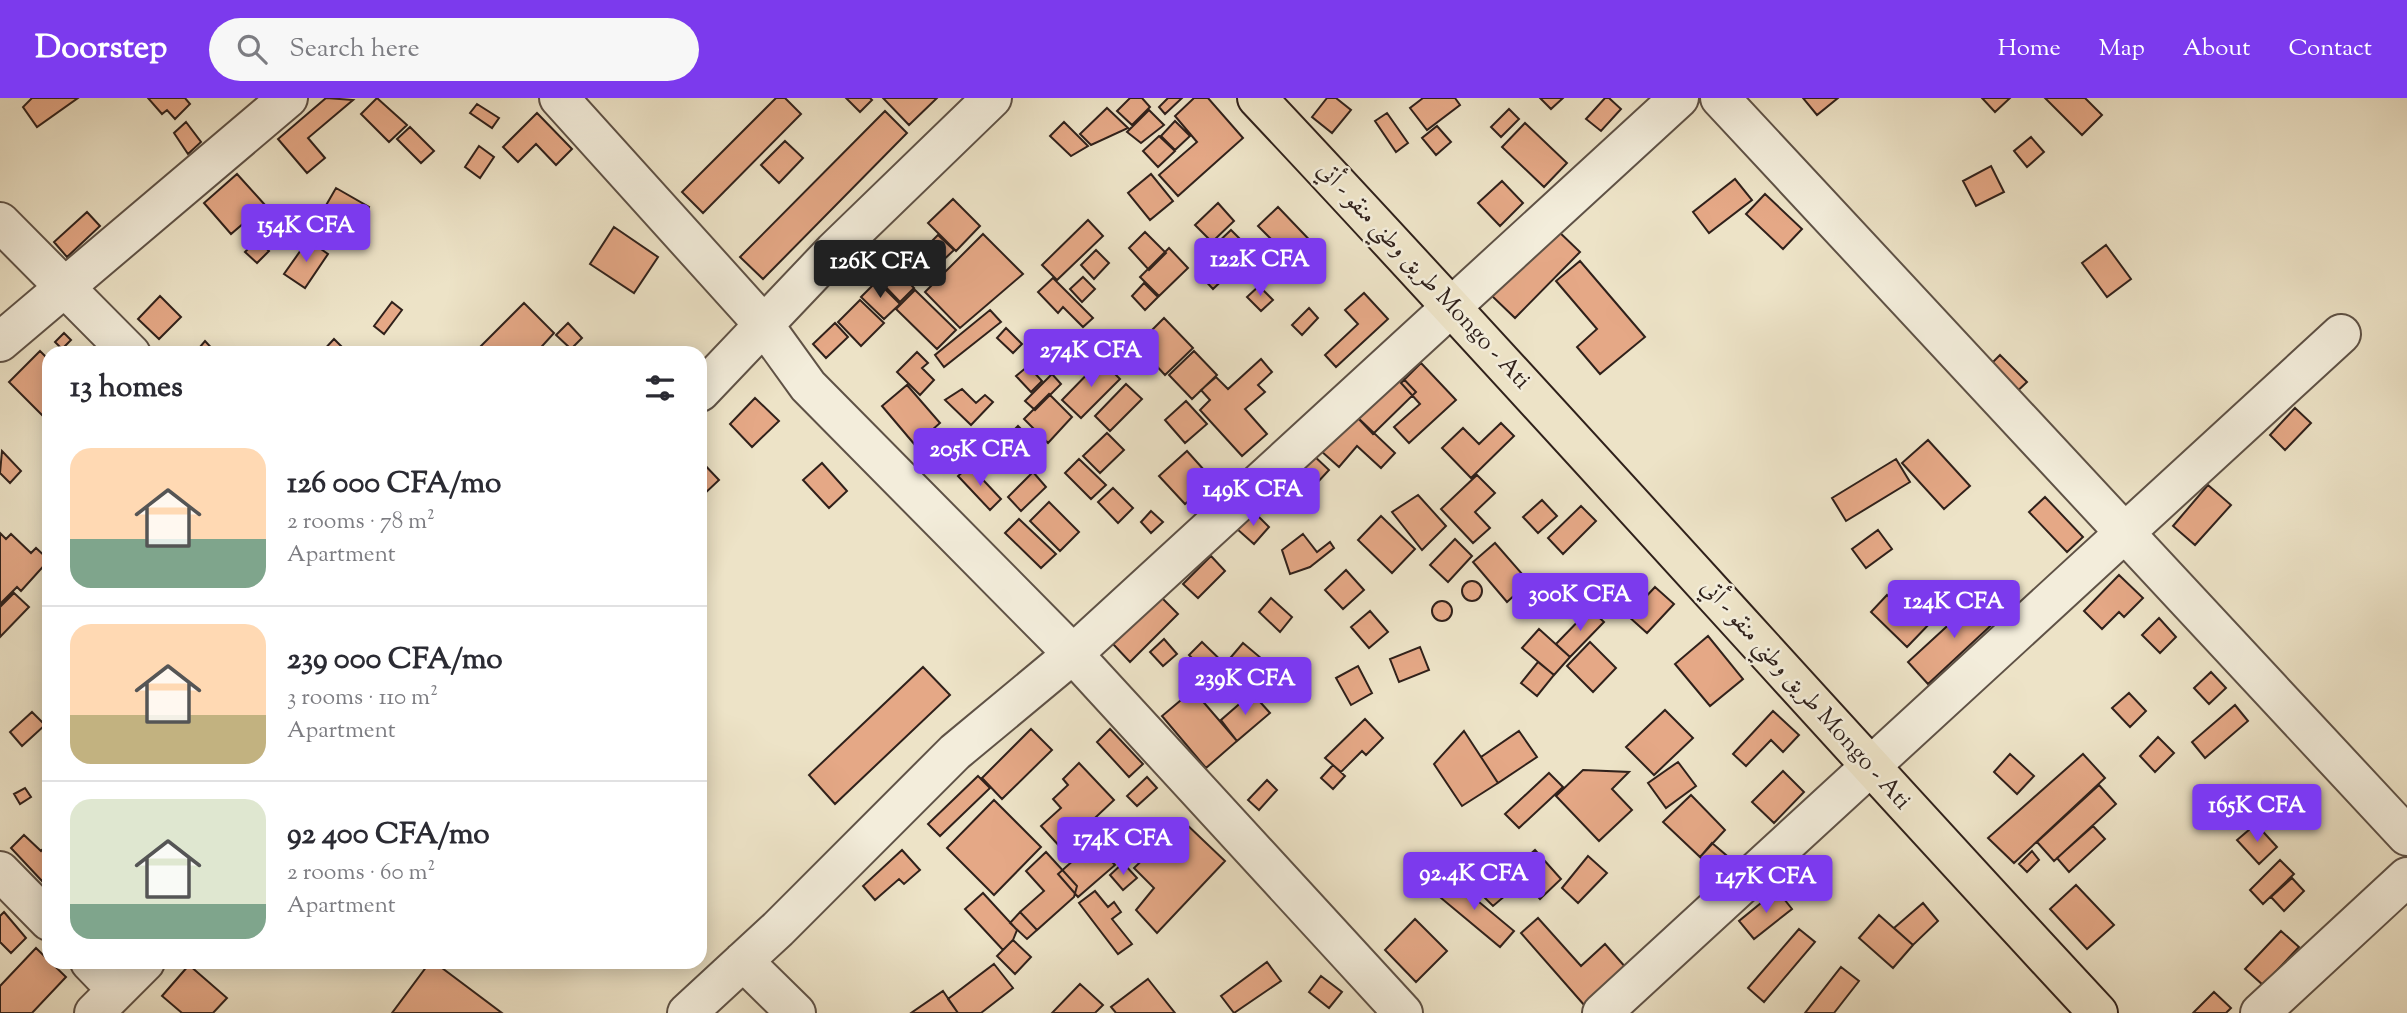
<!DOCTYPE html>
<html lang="en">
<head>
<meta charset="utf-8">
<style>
	:root { --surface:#fff; --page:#f7f7f7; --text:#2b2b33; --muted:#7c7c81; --line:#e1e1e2; --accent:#7c3aed }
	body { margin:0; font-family:"Sorts Mill Goudy",Amiri,serif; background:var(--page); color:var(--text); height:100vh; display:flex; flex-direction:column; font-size:26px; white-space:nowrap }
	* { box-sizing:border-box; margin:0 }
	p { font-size:23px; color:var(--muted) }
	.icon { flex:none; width:38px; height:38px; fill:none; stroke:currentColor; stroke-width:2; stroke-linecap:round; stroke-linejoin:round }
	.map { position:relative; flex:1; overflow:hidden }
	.panel { position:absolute; left:42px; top:248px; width:665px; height:623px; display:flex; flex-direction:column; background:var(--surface); border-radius:21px; box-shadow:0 4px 18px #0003 }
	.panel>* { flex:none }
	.price { position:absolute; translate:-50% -60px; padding:0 16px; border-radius:7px; background:var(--accent); color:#fff; font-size:23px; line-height:46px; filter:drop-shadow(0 2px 4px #0008) }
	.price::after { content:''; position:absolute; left:50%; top:42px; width:21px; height:16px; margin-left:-10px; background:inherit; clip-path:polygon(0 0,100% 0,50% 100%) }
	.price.on { background:#222; color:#fff }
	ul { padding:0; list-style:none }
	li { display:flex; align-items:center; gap:21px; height:175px; padding:0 28px }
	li+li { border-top:2px solid var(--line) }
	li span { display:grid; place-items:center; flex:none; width:196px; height:140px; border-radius:21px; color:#555 }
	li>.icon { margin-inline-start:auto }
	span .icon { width:84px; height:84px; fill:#fffc; stroke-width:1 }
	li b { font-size:30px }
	h2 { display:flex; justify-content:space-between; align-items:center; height:84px; padding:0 28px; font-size:30px }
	header { display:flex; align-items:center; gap:42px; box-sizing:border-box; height:98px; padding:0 35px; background:var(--accent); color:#fff }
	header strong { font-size:33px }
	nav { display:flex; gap:38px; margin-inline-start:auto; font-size:24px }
	.search { width:490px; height:63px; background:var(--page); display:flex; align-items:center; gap:18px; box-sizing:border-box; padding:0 24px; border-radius:38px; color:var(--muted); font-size:26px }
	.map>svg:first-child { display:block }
	.building { fill:#e5a886; stroke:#30211b; stroke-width:2 }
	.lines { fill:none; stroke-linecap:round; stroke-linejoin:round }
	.minor-casing { stroke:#5f5246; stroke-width:42 }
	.major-casing { stroke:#30211b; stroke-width:42 }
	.minor { stroke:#f3eddb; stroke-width:38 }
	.major { stroke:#ede3c7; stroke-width:38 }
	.labels { text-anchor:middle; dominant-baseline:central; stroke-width:5; stroke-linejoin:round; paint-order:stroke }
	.street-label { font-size:24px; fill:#30211b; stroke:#f3eddb }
</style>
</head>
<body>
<header>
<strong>Doorstep</strong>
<div class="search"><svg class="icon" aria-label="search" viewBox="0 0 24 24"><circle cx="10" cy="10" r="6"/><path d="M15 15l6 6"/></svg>Search here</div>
<nav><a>Home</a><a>Map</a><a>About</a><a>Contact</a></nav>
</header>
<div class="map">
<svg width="2407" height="915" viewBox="0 0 2407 915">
	<rect width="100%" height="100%" fill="#ede3c7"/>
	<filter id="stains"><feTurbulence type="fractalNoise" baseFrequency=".00286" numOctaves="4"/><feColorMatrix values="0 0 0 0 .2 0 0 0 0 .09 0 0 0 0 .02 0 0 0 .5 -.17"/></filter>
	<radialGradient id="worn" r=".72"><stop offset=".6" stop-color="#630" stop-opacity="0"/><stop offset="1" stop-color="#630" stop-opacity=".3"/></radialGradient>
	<!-- building -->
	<path class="building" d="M32 0H78L37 29 23 9Z
		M148 0H185L190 6 175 21 167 12 162 16Z
		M326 0 353 2 308 40 325 60 307 75 278 41Z
		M377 0 407 27 389 44 361 16Z
		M776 0H785L801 16 703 115 682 94Z
		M846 0H870L872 2 860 14Z
		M883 0H937L909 27Z
		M1130 0H1142L1150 9 1132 27 1117 13Z
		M1168 0H1182L1165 16 1159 9Z
		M1194 0H1208L1243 40 1178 98 1159 77 1197 44 1175 18Z
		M1327 0H1336L1351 12 1332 35 1312 19Z
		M1423 0H1455L1460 7 1427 32 1410 10Z
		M1540 0H1563L1551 11Z
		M1605 0H1609L1621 11 1601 33 1586 21Z
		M1803 0H1838L1817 17Z
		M1982 0H2010L1995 14Z
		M2045 0H2085L2102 17 2082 37Z
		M477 6 499 20 492 30 470 15Z
		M1107 10 1128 30 1091 47 1080 36Z
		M1509 11 1519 21 1501 39 1491 29Z
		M1149 12 1164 27 1141 45 1127 34Z
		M885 13 907 35 763 181 740 159Z
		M537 15 572 51 556 67 536 46 518 64 503 49Z
		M1387 15 1408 45 1396 54 1375 23Z
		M1175 23 1190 38 1175 52 1161 38Z
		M186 24 201 44 188 56 174 35Z
		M1064 24 1088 48 1071 58 1050 38Z
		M1525 25 1567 65 1544 89 1502 49Z
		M1437 28 1451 44 1436 57 1422 40Z
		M410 29 434 53 421 65 397 41Z
		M1159 38 1175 53 1158 69 1143 53Z
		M2031 39 2044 54 2027 69 2014 53Z
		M785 43 803 60 779 85 761 67Z
		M479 48 494 59 480 80 465 69Z
		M1991 68 2004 94 1976 108 1963 83Z
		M237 76 265 107 231 136 204 105Z
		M1151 76 1173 103 1150 122 1128 95Z
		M1735 81 1752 102 1709 135 1693 114Z
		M1502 83 1523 105 1500 128 1478 105Z
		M336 90 369 109 357 137 321 116Z
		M1765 96 1802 131 1783 151 1746 116Z
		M953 101 980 128 956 153 928 125Z
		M1218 105 1234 123 1212 144 1195 127Z
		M1278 109 1322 155 1293 182 1267 155 1276 146 1258 128Z
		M87 114 100 128 67 159 54 144Z
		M1088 122 1103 138 1057 182 1042 167Z
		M614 129 658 159 634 195 590 166Z
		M1556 131 1580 154 1515 220 1491 197Z
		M1231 132 1257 158 1238 176 1233 172 1213 191 1199 176 1220 156 1213 149Z
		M1145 134 1166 155 1149 172 1129 150Z
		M983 136 1023 176 960 230 925 194Z
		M938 137 954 152 937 168 922 153Z
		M257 142 269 153 257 165 245 154Z
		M308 142 328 156 305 190 284 176Z
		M2106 147 2131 181 2107 199 2082 165Z
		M1169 150 1188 170 1159 198 1140 179Z
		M1096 152 1109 165 1094 181 1081 167Z
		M920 154 937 170 921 186 905 170Z
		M1580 163 1645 239 1600 276 1577 249 1597 231 1556 183Z
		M894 169 914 190 900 204 880 183Z
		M1083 179 1095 191 1082 204 1070 191Z
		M1053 180 1093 220 1083 229 1063 209 1058 215 1038 194Z
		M877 183 900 206 884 221 861 199Z
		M1144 185 1158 199 1145 212 1132 198Z
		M1259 188 1273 202 1261 213 1247 199Z
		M915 192 956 232 937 251 896 211Z
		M1364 195 1388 221 1336 269 1325 257 1358 226 1345 212Z
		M160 198 181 219 159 241 138 221Z
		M860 202 884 225 861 248 838 224Z
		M392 204 402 212 384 236 374 228Z
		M524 205 554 235 535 256H473Z
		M1309 210 1318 220 1302 237 1292 227Z
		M990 212 1001 224 944 269 935 257Z
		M1164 220 1193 250 1165 277 1137 247Z
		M568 225 582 240 571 251 556 237Z
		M835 225 848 239 826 260 813 246Z
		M1006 230 1022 246 1013 255 997 240Z
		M64 235 71 242 62 251 55 244Z
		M334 241 347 254 320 256Z
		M205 243 217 256H194Z
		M40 253 49 262V275L45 279 49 282V324L9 284Z
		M1194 253 1217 277 1192 301 1169 277Z
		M917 254 928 265 922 270 934 282 920 297 897 274Z
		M2000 257 2027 284 2010 300 1984 273Z
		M1261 261 1272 274 1258 287 1265 294 1245 311 1267 336 1242 358 1200 312 1210 302 1201 292 1216 279 1228 291Z
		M1101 262 1120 281 1081 320 1062 302Z
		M1421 265 1456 302 1409 345 1394 329 1420 306 1401 285Z
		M1028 268 1042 283 1031 294 1016 278Z
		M1398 275 1416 294 1373 336 1355 317Z
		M1052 276 1061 286 1035 312 1025 303Z
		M1126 286 1142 301 1110 333 1095 318Z
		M907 287 940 325 915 347 882 308Z
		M962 291 976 305 985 297 993 304 971 327 945 302Z
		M1049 296 1072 319 1048 345 1024 321Z
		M755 300 779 323 752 349 730 326Z
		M1186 303 1207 326 1185 345 1165 322Z
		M2295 310 2311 325 2285 352 2270 337Z
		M1355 317 1395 355 1381 370 1357 348 1339 369 1321 353Z
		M1501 325 1514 338 1471 380 1442 350 1463 330 1479 346Z
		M1018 328 1044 354 1026 372 1000 346Z
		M1107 335 1124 352 1100 375 1083 358Z
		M1928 342 1970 388 1944 411 1902 365Z
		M947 347 960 361 950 371 937 357Z
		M2 353 21 373 10 385 0 375Z
		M1187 353 1213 382 1185 406 1159 378Z
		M1312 356 1329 372 1290 414 1273 398Z
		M1079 361 1106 387 1091 401 1065 375Z
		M1896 361 1910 384 1846 423 1832 400Z
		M700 362 719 382 700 400Z
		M822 365 847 393 829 410 803 382Z
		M970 368 1001 401 990 412 958 378Z
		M1033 374 1046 389 1021 413 1008 399Z
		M1477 377 1495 395 1475 414 1490 430 1473 445 1441 411Z
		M2208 387 2231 407 2195 447 2173 428Z
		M1113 390 1133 410 1118 425 1098 404Z
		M1418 397 1446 428 1422 452 1392 414Z
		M2045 399 2083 439 2067 454 2029 414Z
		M1542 402 1557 418 1538 435 1523 419Z
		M1049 404 1079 434 1060 453 1030 423Z
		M1581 408 1596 423 1563 456 1548 440Z
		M1151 413 1163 424 1151 435 1141 424Z
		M1253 413 1269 429 1254 446 1237 431Z
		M1381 418 1415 451 1392 475 1358 442Z
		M1019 421 1056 456 1041 470 1005 435Z
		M1878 432 1892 451 1866 470 1852 451Z
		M0 435 6 441 11 436 31 455 36 450 49 462 21 493 17 489 0 506Z
		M1303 436 1317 454 1330 444 1334 450 1310 469 1290 476 1282 452Z
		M1455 441 1472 458 1448 484 1430 467Z
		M1495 445 1529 484 1507 504 1473 464Z
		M1211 458 1225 473 1198 500 1183 486Z
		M1346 472 1364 492 1343 511 1325 492Z
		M2119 477 2143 500 2124 519 2119 514 2102 531 2084 513Z
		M1462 493a10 10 0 1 1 20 0a10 10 0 1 1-20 0Z
		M1655 489 1674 506 1647 535 1628 518Z
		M14 495 29 509 0 539V509Z
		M1887 497 1909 518 1919 507 1934 521 1907 549 1871 514Z
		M1980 498 2000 519 1928 586 1908 564Z
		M1161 499 1178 516 1130 564 1113 546Z
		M1271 500 1292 519 1280 534 1259 514Z
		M1432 513a10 10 0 1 1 20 0a10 10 0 1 1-20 0Z
		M1590 511 1604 524 1570 559 1556 546Z
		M1370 513 1388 534 1369 550 1351 529Z
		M2159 520 2176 539 2160 555 2142 537Z
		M1539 531 1570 559 1554 577 1522 550Z
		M1708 538 1743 581 1710 608 1675 566Z
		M1164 541 1177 556 1163 568 1150 554Z
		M1202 544 1237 578 1223 591 1189 557Z
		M1590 544 1616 570 1593 594 1567 568Z
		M1243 545 1268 566 1251 586 1226 565Z
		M1420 549 1429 572 1399 584 1390 561Z
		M1538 564 1554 577 1537 598 1521 585Z
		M1358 568 1372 595 1351 607 1336 580Z
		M923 569 950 597 835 706 809 677Z
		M2211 574 2226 590 2209 606 2194 590Z
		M1193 592 1237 643 1206 670 1162 618Z
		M1252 595 1270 615 1237 643 1221 622Z
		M2129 595 2146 613 2130 629 2112 610Z
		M2235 607 2248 623 2205 660 2192 644Z
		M1665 612 1693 640 1654 677 1626 649Z
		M1773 613 1799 637 1783 654 1771 642 1746 668 1733 656Z
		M32 614 45 627 22 648 10 634Z
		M1365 621 1383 640 1366 657 1362 653 1341 674 1325 660Z
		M1031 631 1052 652 1002 701 982 680Z
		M1110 631 1143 666 1129 679 1097 644Z
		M1464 633 1498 685 1462 708 1434 666Z
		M1519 633 1537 659 1498 685 1481 659Z
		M2158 639 2174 655 2155 674 2140 658Z
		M2010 656 2034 678 2017 696 1994 674Z
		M2083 656 2105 680 2014 765 1988 740Z
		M1678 664 1696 688 1666 710 1648 685Z
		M1079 665 1114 702 1062 751 1041 728 1061 710 1053 701 1068 687 1063 681Z
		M1333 667 1345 678 1333 691 1321 680Z
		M1583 672 1629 674 1612 691 1632 712 1599 743 1556 698Z
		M1783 673 1804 694 1774 725 1752 704Z
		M1549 675 1563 689 1519 730 1505 716Z
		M978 678 990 690 940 738 928 726Z
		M1147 679 1157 690 1137 708 1127 698Z
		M1267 682 1277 692 1259 712 1248 702Z
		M2099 687 2116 706 2054 763 2037 744Z
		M25 690 31 699 20 706 14 696Z
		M1691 697 1725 732 1700 759 1663 724Z
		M994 702 1041 749 994 797 947 750Z
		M1183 723 1225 763 1157 835 1136 812 1154 790 1134 770Z
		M2256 726 2277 749 2259 766 2237 742Z
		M2093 728 2105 741 2069 774 2057 760Z
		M24 737 41 753 49 745V776L42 783 11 750Z
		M1094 744 1115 767 1078 799 1058 776Z
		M1712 745 1733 763 1722 777 1700 759Z
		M902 752 920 772 904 786 899 781 875 802 863 788Z
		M1535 752 1561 781 1540 801 1513 771Z
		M2032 753 2039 762 2027 774 2019 766Z
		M1046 754 1077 788 1074 799 1037 832 1020 814 1044 793 1026 773Z
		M1588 758 1607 775 1578 805 1562 790Z
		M2280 762 2294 776 2263 806 2250 792Z
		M1123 765 1137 780 1123 792 1110 777Z
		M1449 779 1514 833 1500 849 1435 795Z
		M2292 780 2304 793 2284 813 2271 799Z
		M1494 784 1506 797 1493 808 1481 796Z
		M2076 787 2114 827 2087 851 2050 811Z
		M1777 792 1792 811 1754 841 1739 823Z
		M1095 793 1108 809 1114 804 1121 814 1112 821 1132 846 1118 856 1079 805Z
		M983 795 1017 832 1013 842 1003 852 965 811Z
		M1923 805 1938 823 1913 847 1894 830Z
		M4 814 26 840 11 855 0 844V818Z
		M1020 814 1037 832 1027 841 1010 825Z
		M1879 817 1913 847 1893 870 1859 840Z
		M1538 820 1581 868 1605 846 1627 871 1585 908 1521 835Z
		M1415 821 1447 853 1416 884 1385 852Z
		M1799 831 1815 844 1764 904 1748 890Z
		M2281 833 2299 849 2263 887 2245 871Z
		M1013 842 1031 859 1015 876 997 858Z
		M36 850 66 879 32 915H0V888Z
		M430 864H434L502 915H392Z
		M1267 864 1281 883 1234 915 1221 898Z
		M994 866 1013 890 981 915H958L948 901Z
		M189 867 227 900 213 915H182L162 898Z
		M1841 869 1859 883 1834 915H1805Z
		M1321 878 1342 894 1329 910 1309 894Z
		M1148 881 1175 915H1116L1111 909Z
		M1080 886 1103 907 1095 915H1052Z
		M943 893 958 915H911Z
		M2214 894 2231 910 2226 915H2193Z"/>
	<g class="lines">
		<!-- minor casing -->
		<g class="minor-casing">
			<path id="minor" d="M559 0 764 227 808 288 1073 556 1403 915
				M1720 0 2407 738
				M0 124 131 256
				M0 244 288 0
				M700 294 834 153 992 0
				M0 773 49 823
				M743 863 796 915
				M90 864 117 892
				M94 915 145 864
				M687 915 778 831 955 654 1073 556 1679 0
				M1602 915 2341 236
				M2260 915 2407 779"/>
		</g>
		<!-- major casing -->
		<g class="major-casing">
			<path id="major" d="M1257 0C1541 302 1816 612 2098 915"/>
		</g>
		<!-- minor -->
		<use href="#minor" class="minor"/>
		<!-- major -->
		<use href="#major" class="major"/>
	</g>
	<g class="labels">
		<!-- street labels -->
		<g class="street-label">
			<text transform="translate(1423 178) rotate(47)">طريق وطني منقو - أتي Mongo - Ati</text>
			<text transform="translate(1805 597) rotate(48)">طريق وطني منقو - أتي Mongo - Ati</text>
		</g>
	</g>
	<rect width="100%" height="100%" filter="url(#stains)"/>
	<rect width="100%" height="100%" fill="url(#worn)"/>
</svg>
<b class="price" style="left:306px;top:166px">154K CFA</b>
<b class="price" style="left:1260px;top:200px">122K CFA</b>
<b class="price on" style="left:880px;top:202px">126K CFA</b>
<b class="price" style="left:1091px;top:291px">274K CFA</b>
<b class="price" style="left:980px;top:390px">205K CFA</b>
<b class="price" style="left:1253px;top:430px">149K CFA</b>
<b class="price" style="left:1580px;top:535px">300K CFA</b>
<b class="price" style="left:1954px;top:542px">124K CFA</b>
<b class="price" style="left:1245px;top:619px">239K CFA</b>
<b class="price" style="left:2257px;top:746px">165K CFA</b>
<b class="price" style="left:1123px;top:779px">174K CFA</b>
<b class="price" style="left:1474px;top:814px">92.4K CFA</b>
<b class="price" style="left:1766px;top:817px">147K CFA</b>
<section class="panel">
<h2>13 homes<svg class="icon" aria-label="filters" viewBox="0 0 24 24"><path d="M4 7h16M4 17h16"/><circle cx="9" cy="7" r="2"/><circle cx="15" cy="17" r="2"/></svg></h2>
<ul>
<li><span style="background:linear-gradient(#ffd9b3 65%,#7fa58c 0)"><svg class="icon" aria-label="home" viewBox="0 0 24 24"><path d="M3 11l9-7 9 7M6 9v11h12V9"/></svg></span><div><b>126 000 CFA/mo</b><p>2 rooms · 78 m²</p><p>Apartment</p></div></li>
<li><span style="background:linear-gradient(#ffd9b3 65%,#c2b280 0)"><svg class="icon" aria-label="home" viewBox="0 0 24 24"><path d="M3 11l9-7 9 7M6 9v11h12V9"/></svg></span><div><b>239 000 CFA/mo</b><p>3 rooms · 110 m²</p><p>Apartment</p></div></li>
<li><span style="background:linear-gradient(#dfe7d0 75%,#7fa58c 0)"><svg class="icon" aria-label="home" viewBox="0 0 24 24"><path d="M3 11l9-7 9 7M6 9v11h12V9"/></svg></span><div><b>92 400 CFA/mo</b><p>2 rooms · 60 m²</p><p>Apartment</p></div></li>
</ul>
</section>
</div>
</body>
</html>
